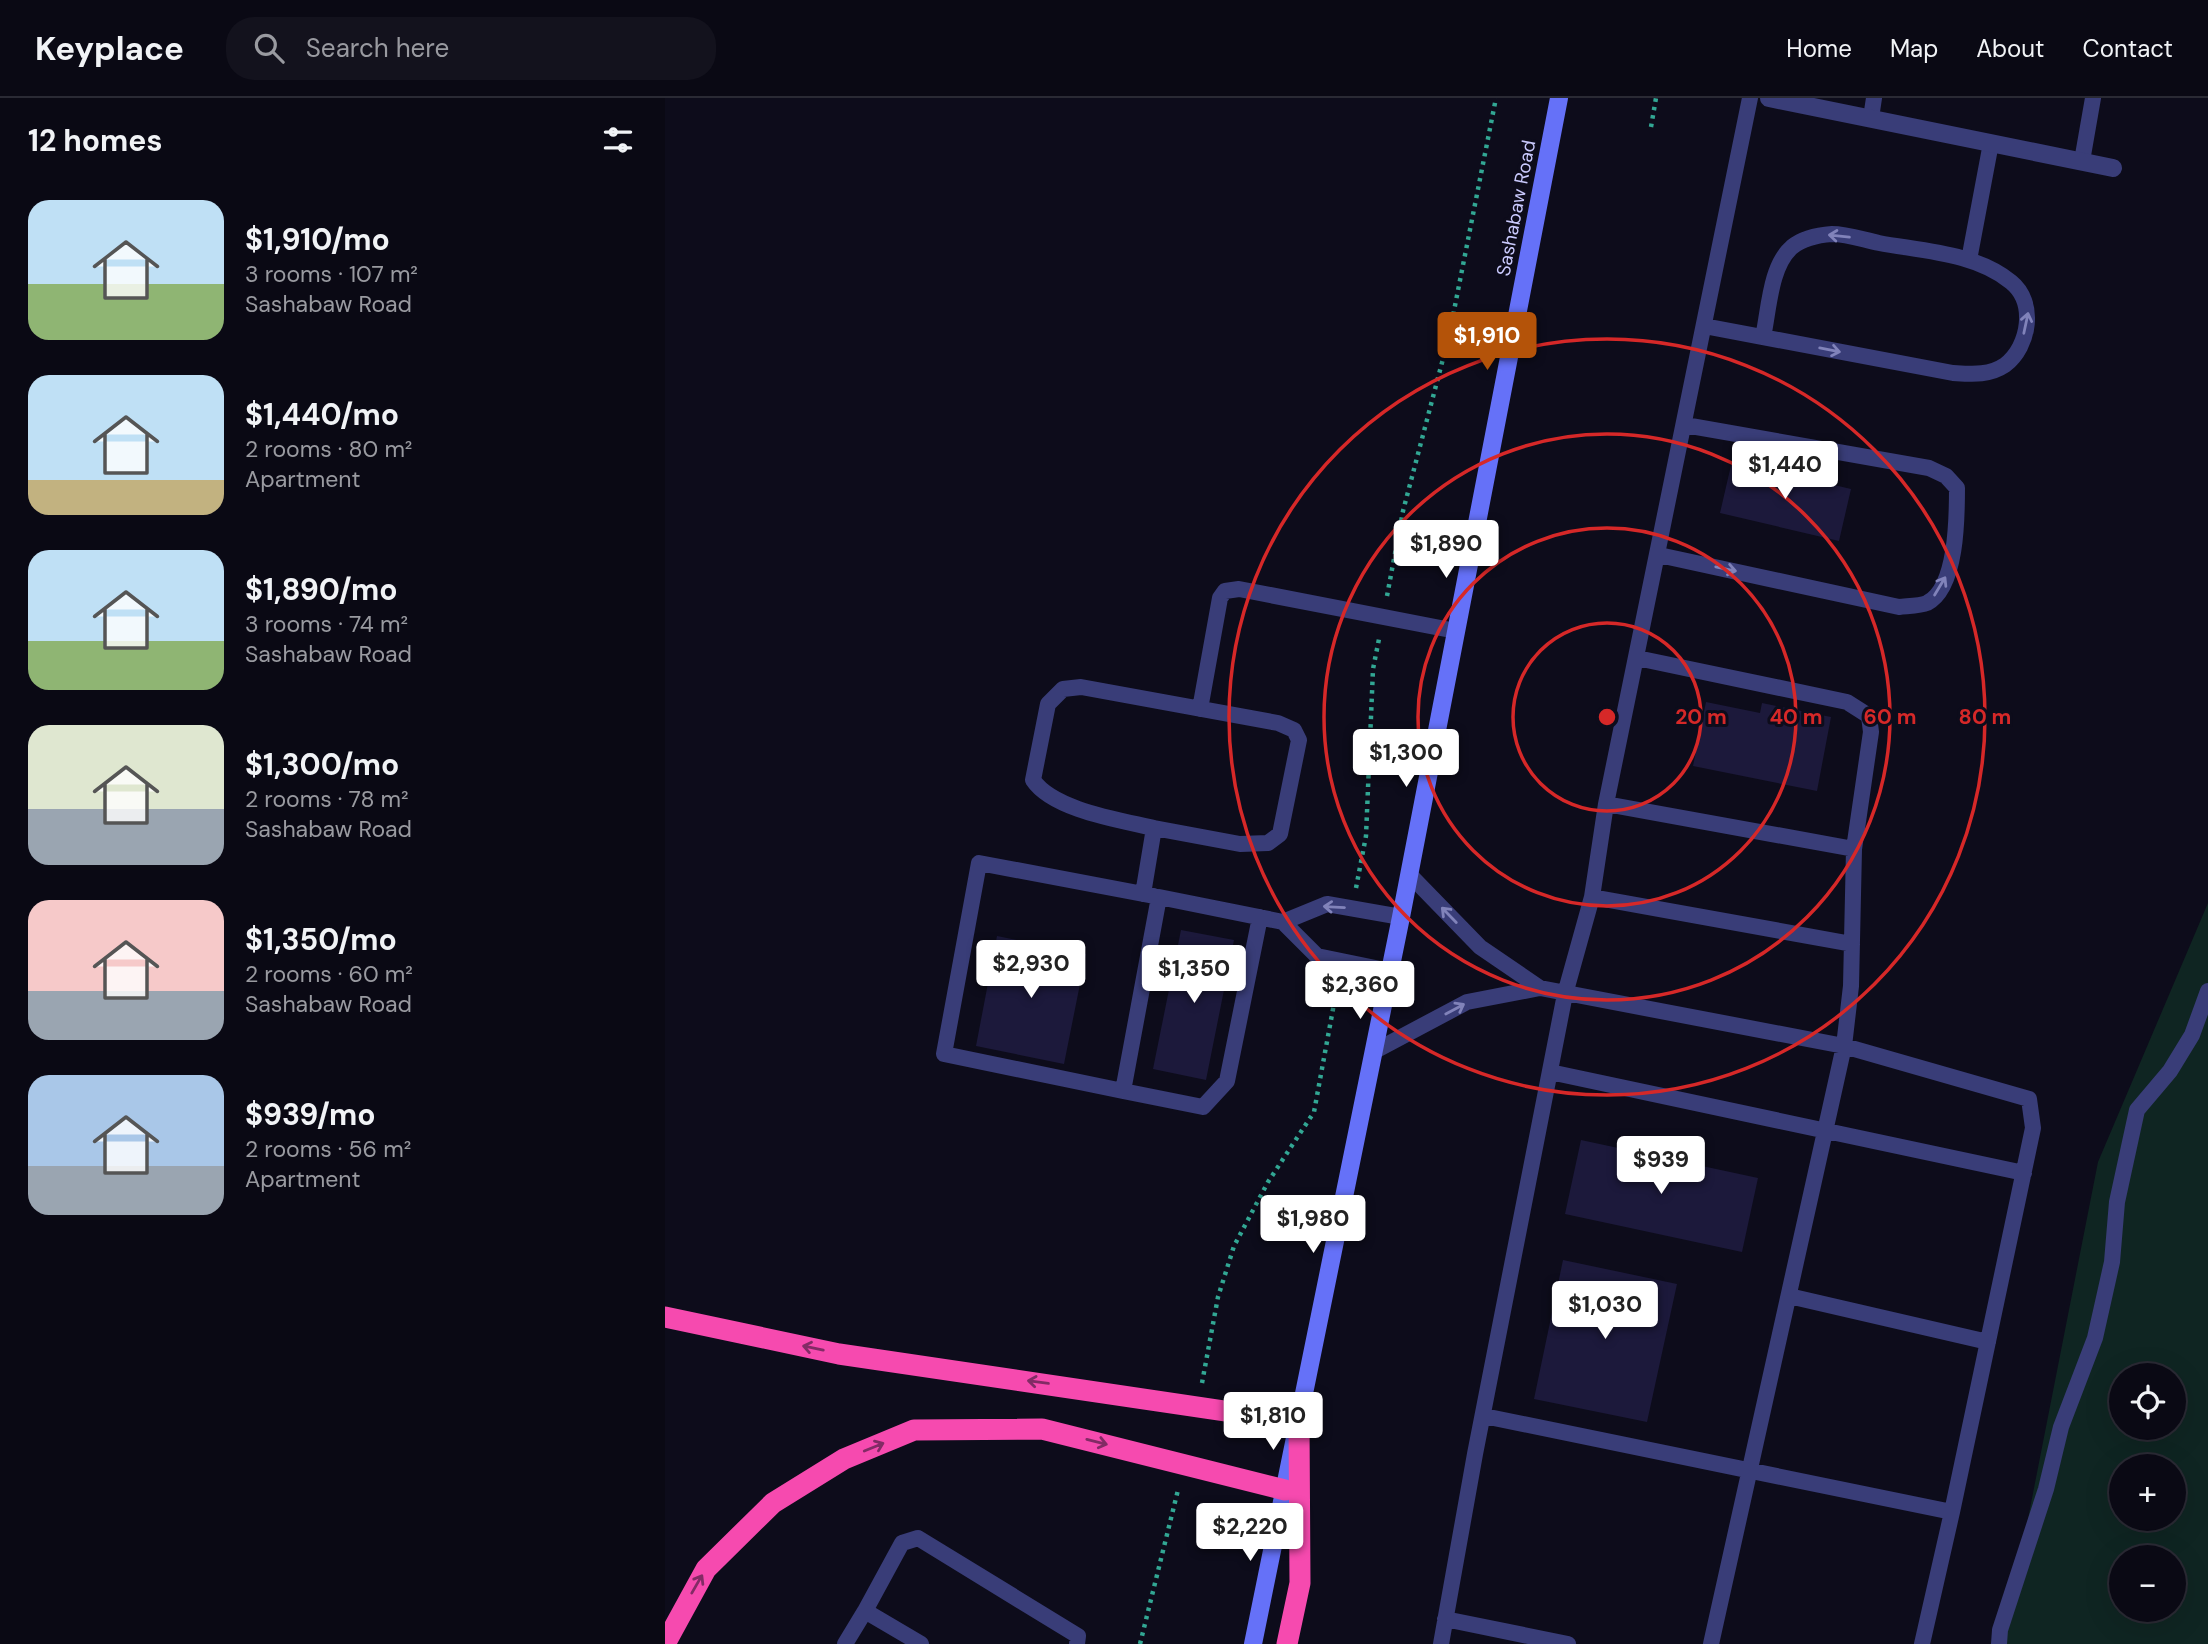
<!DOCTYPE html>
<html lang="en">
<head>
<meta charset="utf-8">
<style>
	:root { --surface:#0a0914; --page:#13121d; --text:#f1f3f6; --muted:#999aa0; --line:#2a2a34; --accent:#b45309 }
	body { margin:0; font-family:"DM Sans",sans-serif; background:var(--page); color:var(--text); height:100vh; display:flex; flex-direction:column; font-size:26px; white-space:nowrap }
	* { box-sizing:border-box; margin:0 }
	p { font-size:23px; color:var(--muted) }
	.icon { flex:none; width:38px; height:38px; fill:none; stroke:currentColor; stroke-width:2; stroke-linecap:round; stroke-linejoin:round }
	.map { position:relative; flex:1; overflow:hidden }
	.drawer { display:flex; flex-direction:column; background:var(--surface); width:665px }
	.drawer>* { flex:none }
	.buttons { position:absolute; left:1444px; top:1265px; display:grid; gap:14px }
	.buttons a { display:grid; place-items:center; width:77px; height:77px; border-radius:50%; background:var(--surface); box-shadow:0 7px 28px #0002,0 0 0 2px var(--line); font-size:35px }
	.price { position:absolute; translate:-50% -60px; padding:0 16px; border-radius:7px; background:#fff; color:#222; font-size:23px; line-height:46px; filter:drop-shadow(0 2px 4px #0008) }
	.price::after { content:''; position:absolute; left:50%; top:42px; width:21px; height:16px; margin-left:-10px; background:inherit; clip-path:polygon(0 0,100% 0,50% 100%) }
	.price.selected { background:var(--accent); color:#fff }
	ul { padding:0; list-style:none }
	li { display:flex; align-items:center; gap:21px; height:175px; padding:0 28px }
	li span { display:grid; place-items:center; flex:none; width:196px; height:140px; border-radius:21px; color:#555 }
	li>.icon { margin-inline-start:auto }
	span .icon { width:84px; height:84px; fill:#fffc; stroke-width:1 }
	li b { font-size:30px }
	h2 { display:flex; justify-content:space-between; align-items:center; height:84px; padding:0 28px; font-size:30px }
	header { display:flex; align-items:center; gap:42px; box-sizing:border-box; height:98px; padding:0 35px; background:var(--surface); border-bottom:2px solid var(--line) }
	header strong { font-size:33px }
	nav { display:flex; gap:38px; margin-inline-start:auto; font-size:24px }
	.search { width:490px; height:63px; background:var(--page); display:flex; align-items:center; gap:18px; box-sizing:border-box; padding:0 24px; border-radius:28px; color:var(--muted); font-size:26px }
	main { display:flex; flex:1; min-height:0 }
	.map>svg:first-child { display:block }
	.green { fill:#0f2522; fill-rule:evenodd }
	.building { fill:#1c193b }
	.lines { fill:none; stroke-linecap:round; stroke-linejoin:round }
	.path { stroke:#32a794; stroke-width:4.5; stroke-dasharray:3.5 5; stroke-linecap:butt }
	.lane { stroke:#393d78; stroke-width:16 }
	.street { stroke:#393d78; stroke-width:18 }
	.secondary { stroke:#6571f8; stroke-width:18 }
	.highway { stroke:#f64aaf; stroke-width:21 }
	.oneway { stroke:#8183ba }
	.oneway2 { stroke:#822b65 }
	.ring { fill:none; stroke:#d62828; stroke-width:3.5 }
	.labels { text-anchor:middle; dominant-baseline:central; stroke-width:6; stroke-linejoin:round; paint-order:stroke }
	.street-label { font-size:19px; fill:#c9c9fc; stroke:#0d0c1b }
	.centre { fill:#d62828; stroke:#0d0c1b; stroke-width:3.5 }
	.ring-label { font-size:21px; text-anchor:middle; font-weight:bold; fill:#d62828; stroke:#0d0c1b; stroke-width:6; stroke-linejoin:round; paint-order:stroke }
</style>
</head>
<body>
<header>
<strong>Keyplace</strong>
<div class="search"><svg class="icon" aria-label="search" viewBox="0 0 24 24"><circle cx="10" cy="10" r="6"/><path d="M15 15l6 6"/></svg>Search here</div>
<nav><a>Home</a><a>Map</a><a>About</a><a>Contact</a></nav>
</header>
<main>
<section class="drawer">
<h2>12 homes<svg class="icon" aria-label="filters" viewBox="0 0 24 24"><path d="M4 7h16M4 17h16"/><circle cx="9" cy="7" r="2"/><circle cx="15" cy="17" r="2"/></svg></h2>
<ul>
<li><span style="background:linear-gradient(#bfe0f5 60%,#8fb573 0)"><svg class="icon" aria-label="home" viewBox="0 0 24 24"><path d="M3 11l9-7 9 7M6 9v11h12V9"/></svg></span><div><b>$1,910/mo</b><p>3 rooms · 107 m²</p><p>Sashabaw Road</p></div></li>
<li><span style="background:linear-gradient(#bfe0f5 75%,#c2b280 0)"><svg class="icon" aria-label="home" viewBox="0 0 24 24"><path d="M3 11l9-7 9 7M6 9v11h12V9"/></svg></span><div><b>$1,440/mo</b><p>2 rooms · 80 m²</p><p>Apartment</p></div></li>
<li><span style="background:linear-gradient(#bfe0f5 65%,#8fb573 0)"><svg class="icon" aria-label="home" viewBox="0 0 24 24"><path d="M3 11l9-7 9 7M6 9v11h12V9"/></svg></span><div><b>$1,890/mo</b><p>3 rooms · 74 m²</p><p>Sashabaw Road</p></div></li>
<li><span style="background:linear-gradient(#dfe7d0 60%,#9aa5b1 0)"><svg class="icon" aria-label="home" viewBox="0 0 24 24"><path d="M3 11l9-7 9 7M6 9v11h12V9"/></svg></span><div><b>$1,300/mo</b><p>2 rooms · 78 m²</p><p>Sashabaw Road</p></div></li>
<li><span style="background:linear-gradient(#f6c9c9 65%,#9aa5b1 0)"><svg class="icon" aria-label="home" viewBox="0 0 24 24"><path d="M3 11l9-7 9 7M6 9v11h12V9"/></svg></span><div><b>$1,350/mo</b><p>2 rooms · 60 m²</p><p>Sashabaw Road</p></div></li>
<li><span style="background:linear-gradient(#a9c7e8 65%,#9aa5b1 0)"><svg class="icon" aria-label="home" viewBox="0 0 24 24"><path d="M3 11l9-7 9 7M6 9v11h12V9"/></svg></span><div><b>$939/mo</b><p>2 rooms · 56 m²</p><p>Apartment</p></div></li>
</ul>
</section>
<div class="map">
<svg width="1543" height="1546" viewBox="0 0 1543 1546">
	<rect width="100%" height="100%" fill="#0d0c1b"/>
	<!-- green -->
	<path class="green" d="M1543 805V1546H1328L1360 1436 1433 1064ZM1456 1278H1508V1330H1456ZM1456 1368H1508V1421H1456ZM1456 1460H1508V1512H1456Z"/>
	<!-- building -->
	<path class="building" d="M1067 363 1186 391 1174 443 1055 415Z
		M1041 604 1095 615 1097 605 1166 619 1152 693 1028 668Z
		M516 832 569 842 541 982 488 971Z
		M332 838 421 856 399 966 311 948Z
		M916 1042 1093 1080 1077 1154 900 1116Z
		M898 1162 1012 1186 982 1324 869 1301Z"/>
	<g class="lines">
		<!-- path -->
		<path class="path" d="M986 29 991 0
			M722 498 738 413 784 238 831 0
			M691 790 701 738 708 571 714 541
			M537 1285 553 1199 569 1148 603 1084 649 1014 673 884
			M475 1546 513 1392"/>
		<!-- lane -->
		<path class="lane" d="M1206 20 1209 0
			M1417 63 1428 0
			M1304 162 1326 45
			M1039 228 1288 275C1306 276 1324 278 1340 267 1365 248 1371 204 1346 184 1311 155 1257 153 1214 145 1199 142 1182 136 1167 136 1153 137 1138 140 1127 149 1105 168 1104 212 1098 239
			M994 457 1234 509C1242 508 1255 508 1262 505 1292 490 1292 419 1292 390L1281 378 1264 370 1020 327
			M972 560 1182 604 1204 618 1206 634 1189 751 1186 888 1179 948 1046 1546
			M535 611 555 500 560 493 574 491 791 533
			M941 706 1189 751
			M744 776 815 849 875 890 1179 948 1364 1001 1368 1030 1287 1414 819 1318
			M478 796 489 730 575 746 603 745 615 736 634 642 629 632 613 625 416 589 398 591 383 606 368 682C388 712 455 722 489 730
			M927 799 1187 846
			M595 819 562 983 538 1009 458 993 494 799 618 824
			M725 873 652 858 618 824 662 806 736 819
			M708 954 802 904 875 890
			M885 974 1359 1075
			M458 993 279 956 314 765 489 798
			M1124 1198 1323 1244
			M200 1513 237 1445 253 1440 413 1538 412 1546
			M780 1521 903 1546
			M180 1546 200 1513 256 1546
			M776 1546 810 1356 900 896 927 799 941 706 1085 0
			M1257 1546 1287 1414
			M1334 1546 1335 1532 1381 1391 1396 1329 1430 1240 1447 1164 1452 1104 1472 1012 1505 973 1527 937 1543 893"/>
		<!-- street -->
		<path class="street" d="M1104 0 1448 70"/>
		<!-- secondary -->
		<path class="secondary" d="M588 1546 736 819 894 0"/>
		<!-- highway -->
		<path class="highway" d="M0 1219 174 1256 634 1324 635 1485 622 1546
			M0 1546 41 1471 108 1405 179 1361 249 1332 377 1331 620 1392"/>
	</g>
	<!-- one-way arrows -->
	<defs><path id="oneway-shaft" d="M-6 0H5M1.5-3L5.5 0L1.5 3" fill="none" stroke-width="1.6" stroke-linecap="round" stroke-linejoin="round" transform="scale(1.75)"/></defs>
	<g class="oneway">
		<use href="#oneway-shaft" transform="translate(1174 138) rotate(-174)"/>
		<use href="#oneway-shaft" transform="translate(1361 225) rotate(-78)"/>
		<use href="#oneway-shaft" transform="translate(1165 252) rotate(11)"/>
		<use href="#oneway-shaft" transform="translate(1061 471) rotate(12)"/>
		<use href="#oneway-shaft" transform="translate(1275 488) rotate(-59)"/>
		<use href="#oneway-shaft" transform="translate(669 809) rotate(-177)"/>
		<use href="#oneway-shaft" transform="translate(784 817) rotate(-134)"/>
		<use href="#oneway-shaft" transform="translate(790 911) rotate(-28)"/>
	</g>
	<g class="oneway2">
		<use href="#oneway-shaft" transform="translate(148 1250) rotate(-168)"/>
		<use href="#oneway-shaft" transform="translate(373 1284) rotate(-172)"/>
		<use href="#oneway-shaft" transform="translate(432 1344) rotate(14)"/>
		<use href="#oneway-shaft" transform="translate(209 1349) rotate(-22)"/>
		<use href="#oneway-shaft" transform="translate(32 1486) rotate(-60)"/>
	</g>
	<!-- distance rings -->
	<g class="ring">
		<circle cx="942" cy="619" r="94"/>
		<circle cx="942" cy="619" r="189"/>
		<circle cx="942" cy="619" r="283"/>
		<circle cx="942" cy="619" r="378"/>
	</g>
	<g class="labels">
		<!-- street labels -->
		<g class="street-label">
			<text transform="translate(851 110) rotate(-79)">Sashabaw Road</text>
		</g>
	</g>
	<circle cx="942" cy="619" r="10" class="centre"/>
	<g class="ring-label">
		<text x="1036" y="626">20 m</text>
		<text x="1131" y="626">40 m</text>
		<text x="1225" y="626">60 m</text>
		<text x="1320" y="626">80 m</text>
	</g>
</svg>
<div class="buttons">
<a><svg class="icon" aria-label="locate" viewBox="0 0 24 24"><circle cx="12" cy="12" r="6"/><path d="M12 2v4M12 18v4M2 12h4M18 12h4"/></svg></a>
<a>+</a>
<a>−</a>
</div>
<b class="price selected" style="left:822px;top:274px">$1,910</b>
<b class="price" style="left:1120px;top:403px">$1,440</b>
<b class="price" style="left:781px;top:482px">$1,890</b>
<b class="price" style="left:741px;top:691px">$1,300</b>
<b class="price" style="left:366px;top:902px">$2,930</b>
<b class="price" style="left:529px;top:907px">$1,350</b>
<b class="price" style="left:695px;top:923px">$2,360</b>
<b class="price" style="left:996px;top:1098px">$939</b>
<b class="price" style="left:648px;top:1157px">$1,980</b>
<b class="price" style="left:940px;top:1243px">$1,030</b>
<b class="price" style="left:608px;top:1354px">$1,810</b>
<b class="price" style="left:585px;top:1465px">$2,220</b>
</div>
</main>
</body>
</html>
